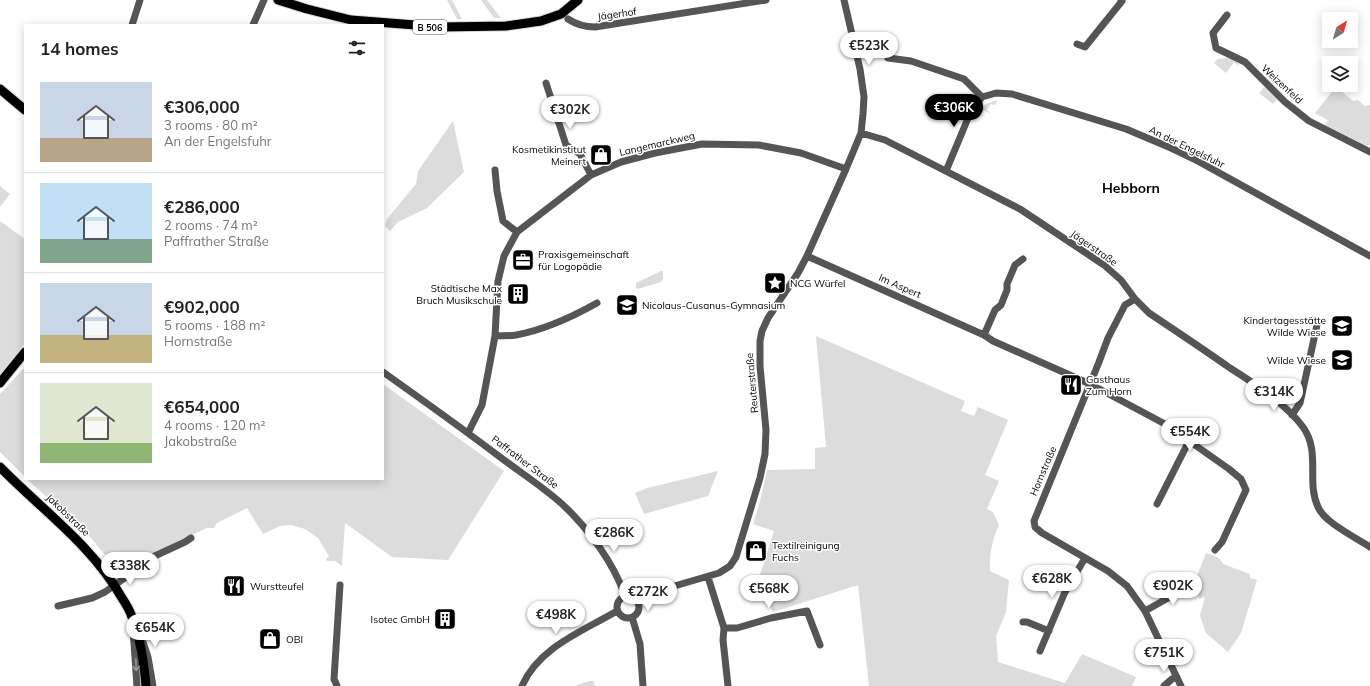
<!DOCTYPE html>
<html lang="en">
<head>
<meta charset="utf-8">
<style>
	:root { --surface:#fff; --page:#f2f2f2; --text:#222; --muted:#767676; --line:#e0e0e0; --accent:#000 }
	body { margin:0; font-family:Mulish,sans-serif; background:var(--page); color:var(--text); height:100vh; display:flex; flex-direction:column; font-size:15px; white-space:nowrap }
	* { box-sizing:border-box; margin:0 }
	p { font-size:13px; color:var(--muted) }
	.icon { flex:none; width:22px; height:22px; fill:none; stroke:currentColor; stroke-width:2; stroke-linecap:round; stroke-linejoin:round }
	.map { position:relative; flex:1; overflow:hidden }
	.sheet { position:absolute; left:24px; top:24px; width:360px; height:456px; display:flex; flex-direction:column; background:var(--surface); border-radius:0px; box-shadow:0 2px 10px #0003 }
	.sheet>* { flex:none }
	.needle { width:26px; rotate:37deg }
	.buttons { position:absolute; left:1322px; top:12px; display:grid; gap:8px }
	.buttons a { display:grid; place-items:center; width:36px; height:36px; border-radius:0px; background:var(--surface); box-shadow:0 2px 10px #0003; font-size:20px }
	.price { position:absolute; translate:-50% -34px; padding:0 9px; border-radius:14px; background:#fff; color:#222; font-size:13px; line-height:26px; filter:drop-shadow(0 1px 2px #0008) }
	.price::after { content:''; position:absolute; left:50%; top:24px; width:12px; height:9px; margin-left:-6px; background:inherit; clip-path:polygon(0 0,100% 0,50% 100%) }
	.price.active { background:var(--accent); color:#fff }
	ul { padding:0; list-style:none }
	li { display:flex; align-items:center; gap:12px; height:100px; padding:0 16px }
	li+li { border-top:1px solid var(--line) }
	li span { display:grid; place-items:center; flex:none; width:112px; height:80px; border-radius:0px; color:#555 }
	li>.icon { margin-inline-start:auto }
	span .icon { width:48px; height:48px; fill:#fffc; stroke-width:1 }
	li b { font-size:17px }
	h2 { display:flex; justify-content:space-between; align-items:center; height:48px; padding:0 16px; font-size:17px }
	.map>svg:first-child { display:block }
	.green { fill:#dcdcdc }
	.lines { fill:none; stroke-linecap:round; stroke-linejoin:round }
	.major-casing { stroke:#dbdbdb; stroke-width:11 }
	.minor { stroke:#555; stroke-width:7 }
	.major { stroke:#000; stroke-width:9 }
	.oneway { stroke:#999 }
	.labels { text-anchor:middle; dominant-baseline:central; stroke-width:3; stroke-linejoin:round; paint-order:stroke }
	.shield { fill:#fff; stroke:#4c4c4c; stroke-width:1 }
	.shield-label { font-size:9px; font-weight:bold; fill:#000 }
	.street-label { font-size:10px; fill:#000; stroke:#fff }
	.poi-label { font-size:10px; fill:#000; stroke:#fff; text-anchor:start }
	.district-label { font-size:14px; font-weight:bold; fill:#000; stroke:#fff }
</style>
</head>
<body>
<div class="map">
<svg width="1370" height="686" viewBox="0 0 1370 686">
	<rect width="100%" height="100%" fill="#fff"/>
	<!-- green -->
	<path class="green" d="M447 0H452L462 19H457Z
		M481 0H487L501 18H494Z
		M1226 58 1232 59 1238 63 1239 66 1234 62 1226 73 1214 63 1218 59Z
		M1264 87 1277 99 1273 104 1259 93Z
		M1336 87 1353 101 1358 100 1365 106 1370 105V145H1365L1325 125 1328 120 1315 113Z
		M997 100 996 104 994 105 991 104 987 110 991 114 981 109V108L986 104Z
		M453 121 464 172 427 208 398 222 390 231 385 226 387 219 416 184 418 171Z
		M0 186 10 194 0 207Z
		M0 221 25 239V343L0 375Z
		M661 271H663V279L661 282 638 289 636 288V283Z
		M816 336 965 401 961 411 974 416 978 407 1008 420 985 475 999 481 987 509 993 512 999 525C992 540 989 554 990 571L1009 580 1006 612 996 636 998 662 1065 683 1082 654 1136 677 1132 686H869L858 585 773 612 757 584 774 531 753 524 760 501 767 470 815 469V448L826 447Z
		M25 367V477L0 452V394Z
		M383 384 504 471 448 560 392 557 345 523 342 566 335 561H327L326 559 329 556 318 538 305 529 291 525 280 526 263 534 247 508 217 523 214 528H207L141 558 128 571 119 573 116 568 120 566 117 559 111 562 90 537 27 479H383Z
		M718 471 708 496 644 514 635 493 647 488Z
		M1206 553C1212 555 1221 557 1223 564L1250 574V578L1257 580 1241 633 1228 652 1206 633 1200 616 1205 597 1199 599 1195 581Z
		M589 681H594L595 686H575Z"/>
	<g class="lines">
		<!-- major casing -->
		<g class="major-casing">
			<path id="major" d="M278 0 307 9 351 20 441 27 506 26 541 21 561 14 578 0
				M0 89 25 110
				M0 383 25 352
				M0 467C42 510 92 545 122 598 126 604 130 611 132 617 141 639 144 663 146 686"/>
		</g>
		<!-- minor -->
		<path class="minor" d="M1227 15 1213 33 1216 48 1245 62 1285 102 1309 121 1370 152
			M568 19C577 25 584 27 595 27L766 0
			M132 25 140 0
			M253 25 264 0
			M1077 44 1085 47 1122 1 1121 0
			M888 58 911 61 964 79 982 97 996 93 1012 94 1126 129 1171 148 1194 159 1370 256
			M546 83 566 145 580 154 591 175
			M861 133 885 140 1020 209 1104 265 1121 280 1135 299 1149 313C1176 331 1203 349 1230 368 1254 383 1286 404 1303 427 1321 452 1306 482 1318 507 1325 523 1355 537 1370 547
			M495 170 497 191 503 221 517 232
			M946 171 971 111 982 97
			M807 256 984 335 993 341 1090 384 1165 424 1229 469 1241 479 1246 490 1222 542 1215 550
			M1135 299 1125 305 1108 338 1099 362 1034 521 1035 527 1042 533 1108 571 1127 586 1145 611 1181 686
			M984 335 995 310 1001 305 1007 290V284L1015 265 1023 259
			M495 336C502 336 509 336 516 335 544 330 572 317 597 303
			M383 372C421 399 459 426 496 454 518 471 542 486 562 504 587 527 614 563 625 596
			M1292 415 1300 403 1317 325
			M468 433 482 405 495 336 498 281 504 256 517 232 591 175 621 162 655 153 702 144 759 145 801 153 846 169
			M1157 504 1189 441
			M708 577 724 628H737L771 618 807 611 820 645
			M617 607a11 11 0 1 1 22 0a11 11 0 1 1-22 0Z
			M637 601 647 594 719 573 730 566 736 557 760 478 765 454 766 430 760 366V341L762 331 768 318 798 273 807 256 846 169 861 133 863 114 864 97 860 69 844 0
			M58 606 92 598 105 592 129 575 137 567 146 560 185 542 191 538
			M1145 611 1193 584
			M632 617 640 644 643 686
			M1023 622H1027L1049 631
			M724 628 723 640 728 686
			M133 629 137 686
			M143 642 148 657 153 686
			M1040 651 1065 592 1085 558
			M337 686 334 679 340 585
			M522 686C539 647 583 631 617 611
			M1164 686 1172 679 1177 677"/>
		<!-- major -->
		<use href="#major" class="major"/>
	</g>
	<!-- one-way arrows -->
	<defs><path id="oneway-shaft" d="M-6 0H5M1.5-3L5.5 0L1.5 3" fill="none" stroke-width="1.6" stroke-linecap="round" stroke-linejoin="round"/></defs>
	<use class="oneway" href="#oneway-shaft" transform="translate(136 665) rotate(88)"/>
	<!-- icons -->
	<defs>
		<g id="shop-square" transform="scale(1.15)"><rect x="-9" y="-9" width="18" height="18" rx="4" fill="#000" stroke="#fff"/><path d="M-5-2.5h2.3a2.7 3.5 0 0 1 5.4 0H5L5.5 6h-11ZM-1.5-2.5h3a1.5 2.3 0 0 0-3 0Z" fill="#fff"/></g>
		<g id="office-square" transform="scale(1.15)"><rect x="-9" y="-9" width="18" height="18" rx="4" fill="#000" stroke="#fff"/><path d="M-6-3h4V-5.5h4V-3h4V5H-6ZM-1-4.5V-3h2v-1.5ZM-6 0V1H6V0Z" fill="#fff"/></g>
		<g id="sight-square" transform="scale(1.15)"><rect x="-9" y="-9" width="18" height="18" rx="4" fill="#000" stroke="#fff"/><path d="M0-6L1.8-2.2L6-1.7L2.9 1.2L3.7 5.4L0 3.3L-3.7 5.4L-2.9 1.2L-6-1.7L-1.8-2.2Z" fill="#fff"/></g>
		<g id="building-square" transform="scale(1.15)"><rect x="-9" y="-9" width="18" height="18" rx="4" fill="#000" stroke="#fff"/><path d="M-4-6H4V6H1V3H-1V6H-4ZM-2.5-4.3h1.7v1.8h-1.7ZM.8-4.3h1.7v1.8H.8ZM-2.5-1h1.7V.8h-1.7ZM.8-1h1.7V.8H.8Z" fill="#fff"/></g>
		<g id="school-square" transform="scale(1.15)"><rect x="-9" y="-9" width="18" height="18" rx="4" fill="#000" stroke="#fff"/><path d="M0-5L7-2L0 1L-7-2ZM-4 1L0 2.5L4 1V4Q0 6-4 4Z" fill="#fff"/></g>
		<g id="restaurant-square" transform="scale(1.15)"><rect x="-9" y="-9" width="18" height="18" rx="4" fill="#000" stroke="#fff"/><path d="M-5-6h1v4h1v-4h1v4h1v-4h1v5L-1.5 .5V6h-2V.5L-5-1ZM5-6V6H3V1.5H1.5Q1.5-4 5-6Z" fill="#fff"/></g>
	</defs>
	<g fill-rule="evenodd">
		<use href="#shop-square" x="601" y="155"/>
		<use href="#office-square" x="523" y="260"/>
		<use href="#sight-square" x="775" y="283"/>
		<use href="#building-square" x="518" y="294"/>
		<use href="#school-square" x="627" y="305"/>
		<use href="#school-square" x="1342" y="326"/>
		<use href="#school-square" x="1342" y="360"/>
		<use href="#restaurant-square" x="1071" y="385"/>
		<use href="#shop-square" x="756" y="551"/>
		<use href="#restaurant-square" x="234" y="586"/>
		<use href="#building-square" x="445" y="619"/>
		<use href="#shop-square" x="270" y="639"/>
	</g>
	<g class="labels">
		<!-- shield labels -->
		<rect class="shield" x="413" y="20" width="34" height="14" rx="3"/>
		<g class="shield-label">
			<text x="430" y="27">B 506</text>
		</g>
		<!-- street labels -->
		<g class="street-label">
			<text transform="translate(617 14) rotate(-8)">Jägerhof</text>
			<text transform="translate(1282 84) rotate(43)">Weizenfeld</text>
			<text transform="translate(657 144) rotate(-13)">Langemarckweg</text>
			<text transform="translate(1187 147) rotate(26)">An der Engelsfuhr</text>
			<text transform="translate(1094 248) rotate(35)">Jägerstraße</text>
			<text transform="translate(900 286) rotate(24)">Im Aspert</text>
			<text transform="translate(752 383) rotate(-95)">Reuterstraße</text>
			<text transform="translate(525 462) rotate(37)">Paffrather Straße</text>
			<text transform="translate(1043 471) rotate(-67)">Hornstraße</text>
			<text transform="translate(68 515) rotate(44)">Jakobstraße</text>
		</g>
		<!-- poi labels -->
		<g class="poi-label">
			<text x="586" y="149" text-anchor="end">Kosmetikinstitut<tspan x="586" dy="12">Meinert</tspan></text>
			<text x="538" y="254">Praxisgemeinschaft<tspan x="538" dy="12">für Logopädie</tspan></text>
			<text x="790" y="283">NCG Würfel</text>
			<text x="502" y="288" text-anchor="end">Städtische Max<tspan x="502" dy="12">Bruch Musikschule</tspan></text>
			<text x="642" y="305">Nicolaus-Cusanus-Gymnasium</text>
			<text x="1326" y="320" text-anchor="end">Kindertagesstätte<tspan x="1326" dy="12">Wilde Wiese</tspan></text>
			<text x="1326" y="360" text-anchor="end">Wilde Wiese</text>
			<text x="1086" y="379">Gasthaus<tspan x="1086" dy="12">Zum Horn</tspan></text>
			<text x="772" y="545">Textilreinigung<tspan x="772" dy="12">Fuchs</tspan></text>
			<text x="250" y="586">Wurstteufel</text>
			<text x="430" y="619" text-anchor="end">Isotec GmbH</text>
			<text x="286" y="639">OBI</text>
		</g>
		<!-- district labels -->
		<g class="district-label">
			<text x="1131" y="188">Hebborn</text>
		</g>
	</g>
</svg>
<div class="buttons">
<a><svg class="needle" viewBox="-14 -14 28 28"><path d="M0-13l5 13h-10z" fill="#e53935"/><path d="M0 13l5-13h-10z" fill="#767676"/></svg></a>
<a><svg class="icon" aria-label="layers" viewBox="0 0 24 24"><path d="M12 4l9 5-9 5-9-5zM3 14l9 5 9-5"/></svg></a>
</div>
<b class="price" style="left:869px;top:66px">€523K</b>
<b class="price active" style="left:954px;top:128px">€306K</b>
<b class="price" style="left:570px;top:130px">€302K</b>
<b class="price" style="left:1274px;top:412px">€314K</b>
<b class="price" style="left:1190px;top:452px">€554K</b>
<b class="price" style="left:614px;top:553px">€286K</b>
<b class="price" style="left:130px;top:586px">€338K</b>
<b class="price" style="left:1052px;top:599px">€628K</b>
<b class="price" style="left:1173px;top:606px">€902K</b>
<b class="price" style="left:769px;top:609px">€568K</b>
<b class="price" style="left:648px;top:612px">€272K</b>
<b class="price" style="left:556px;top:635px">€498K</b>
<b class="price" style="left:155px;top:648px">€654K</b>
<b class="price" style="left:1164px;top:673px">€751K</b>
<section class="sheet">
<h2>14 homes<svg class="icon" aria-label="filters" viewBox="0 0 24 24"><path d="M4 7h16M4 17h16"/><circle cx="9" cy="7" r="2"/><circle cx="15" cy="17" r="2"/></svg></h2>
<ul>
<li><span style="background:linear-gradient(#c9d6e8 70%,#b9a48a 0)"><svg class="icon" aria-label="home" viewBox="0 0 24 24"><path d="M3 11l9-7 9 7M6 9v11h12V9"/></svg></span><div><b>€306,000</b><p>3 rooms · 80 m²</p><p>An der Engelsfuhr</p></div></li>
<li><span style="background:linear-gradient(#bfe0f5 70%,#7fa58c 0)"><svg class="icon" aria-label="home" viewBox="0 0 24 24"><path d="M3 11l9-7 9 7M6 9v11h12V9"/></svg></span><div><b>€286,000</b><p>2 rooms · 74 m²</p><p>Paffrather Straße</p></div></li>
<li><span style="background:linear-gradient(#c9d6e8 65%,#c2b280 0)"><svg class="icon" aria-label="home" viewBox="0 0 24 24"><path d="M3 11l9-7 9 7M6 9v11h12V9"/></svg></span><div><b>€902,000</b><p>5 rooms · 188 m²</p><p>Hornstraße</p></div></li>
<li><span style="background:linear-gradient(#dfe7d0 75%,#8fb573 0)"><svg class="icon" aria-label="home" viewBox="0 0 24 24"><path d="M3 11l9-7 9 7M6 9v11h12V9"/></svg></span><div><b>€654,000</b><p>4 rooms · 120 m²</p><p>Jakobstraße</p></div></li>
</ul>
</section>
</div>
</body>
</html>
